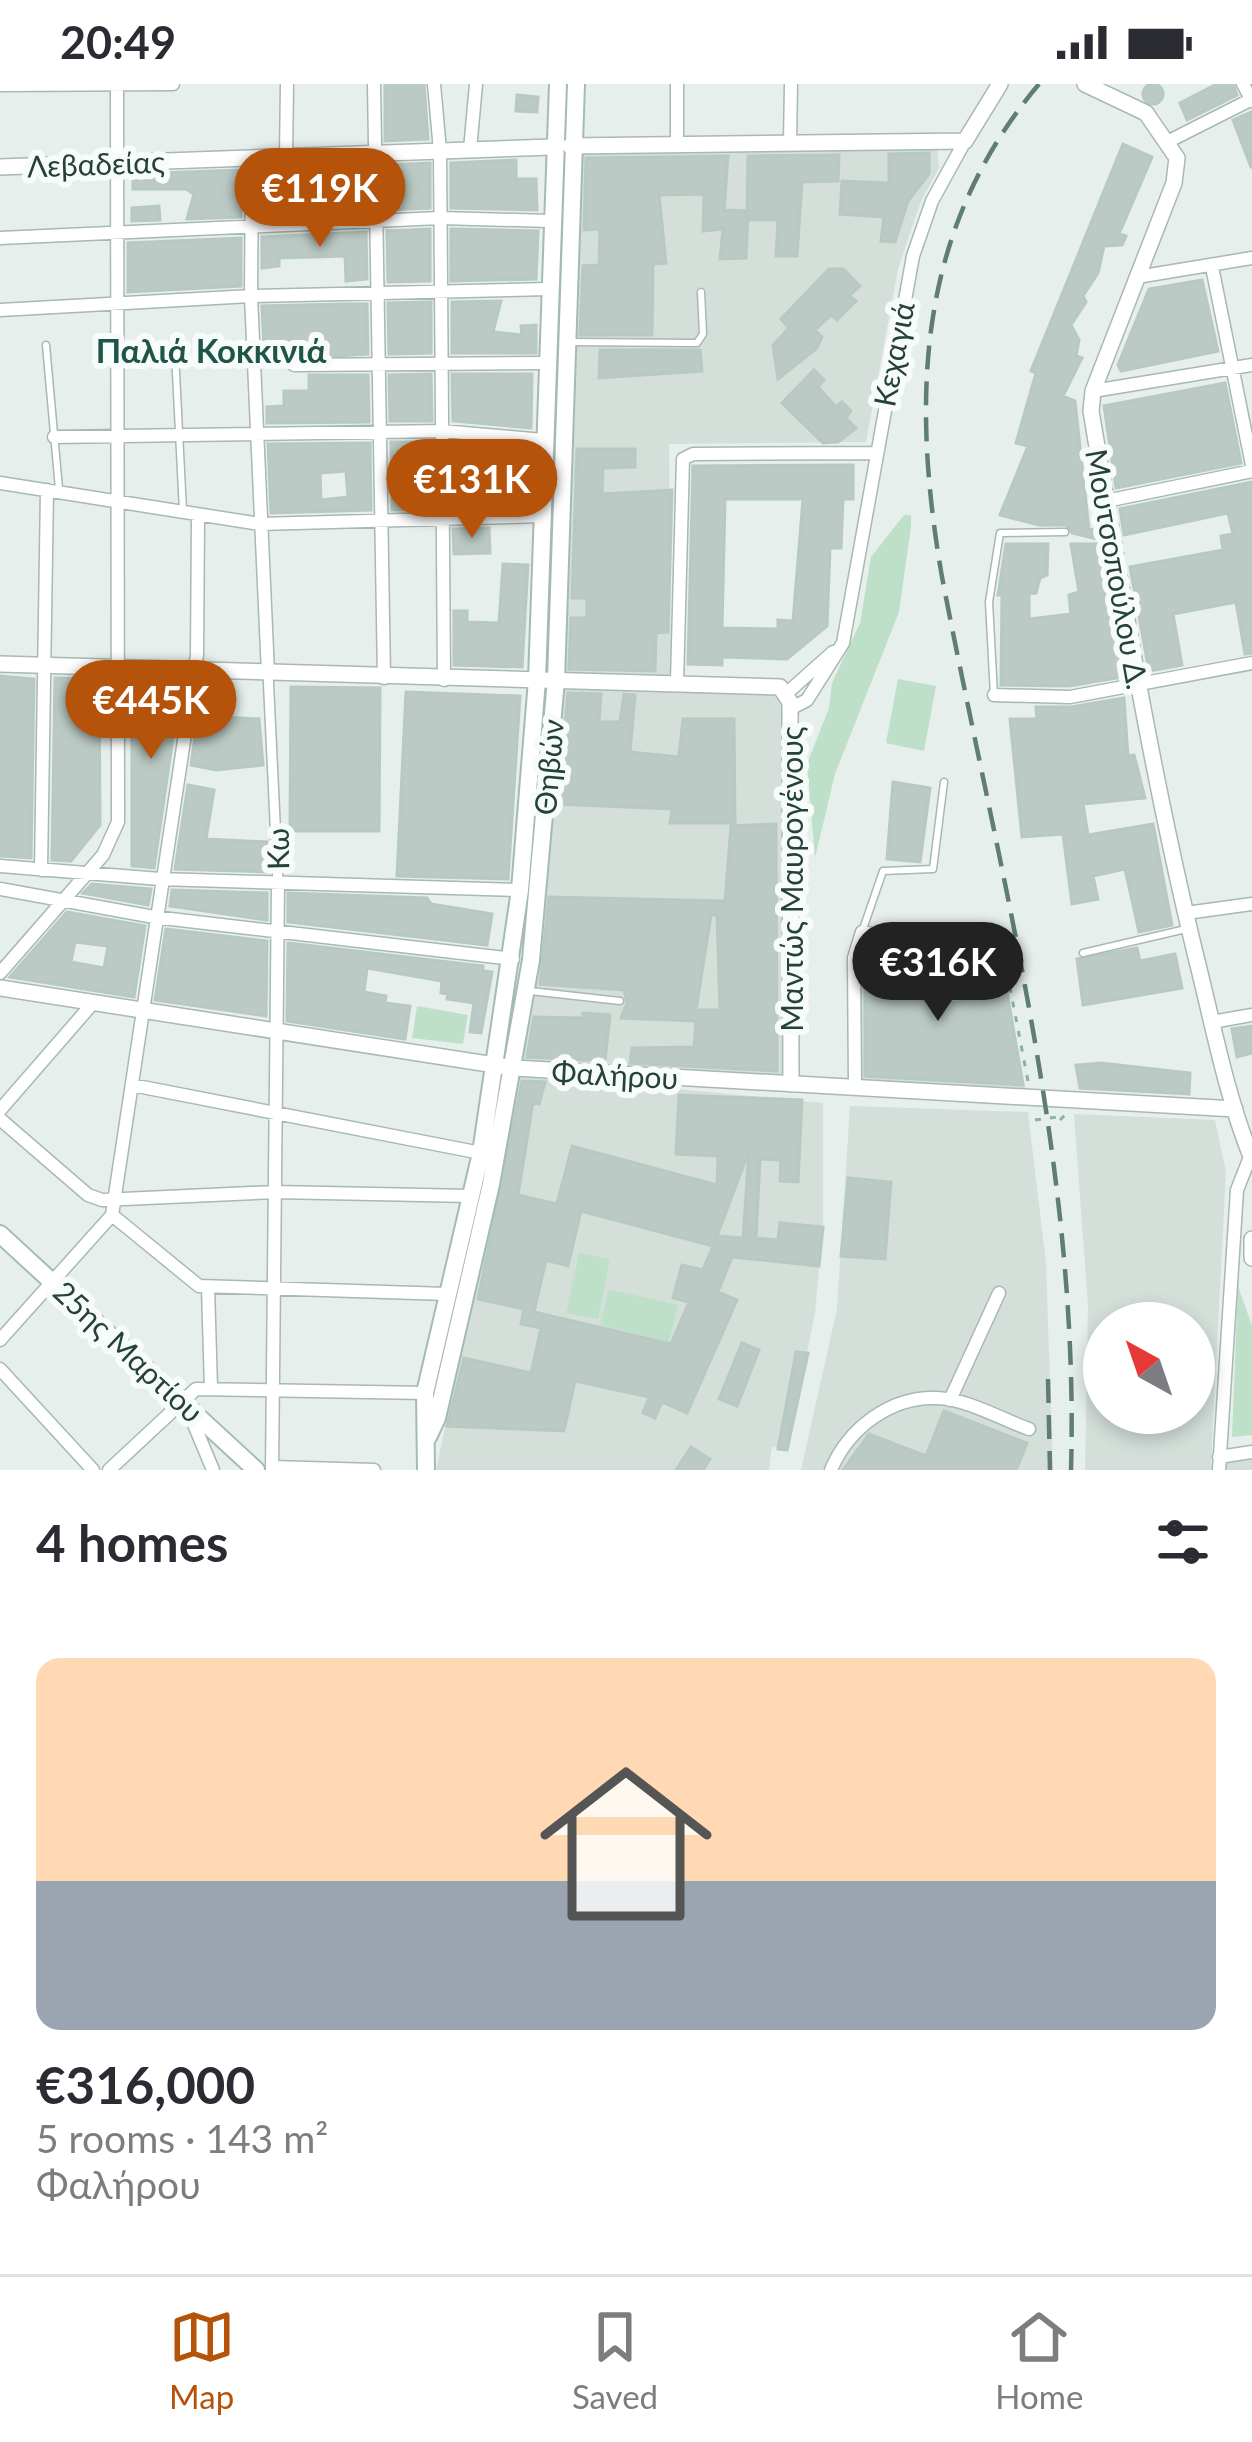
<!DOCTYPE html>
<html lang="en">
<head>
<meta charset="utf-8">
<style>
	:root { --surface:#fff; --page:#f7f7f7; --text:#2b2b33; --muted:#7c7c81; --line:#e1e1e2; --accent:#b45309 }
	body { margin:0; font-family:Lato,sans-serif; background:var(--page); color:var(--text); height:100vh; display:flex; flex-direction:column; font-size:45px; white-space:nowrap }
	* { box-sizing:border-box; margin:0 }
	p { font-size:39px; color:var(--muted) }
	.icon { flex:none; width:66px; height:66px; fill:none; stroke:currentColor; stroke-width:2; stroke-linecap:round; stroke-linejoin:round }
	.map { position:relative; height:1386px; overflow:hidden }
	.sheet { display:flex; flex-direction:column; background:var(--surface); flex:1 }
	.sheet>* { flex:none }
	.needle { width:78px; rotate:320deg }
	.buttons { position:absolute; left:1083px; top:1218px; display:grid; gap:24px }
	.buttons a { display:grid; place-items:center; width:132px; height:132px; border-radius:50%; background:var(--surface); box-shadow:0 6px 18px #0003; font-size:60px }
	.price { position:absolute; translate:-50% -102px; padding:0 27px; border-radius:42px; background:var(--accent); color:#fff; font-size:39px; line-height:78px; filter:drop-shadow(0 3px 6px #0008) }
	.price::after { content:''; position:absolute; left:50%; top:72px; width:36px; height:27px; margin-left:-18px; background:inherit; clip-path:polygon(0 0,100% 0,50% 100%) }
	.price.current { background:#222; color:#fff }
	ul { padding:0; list-style:none }
	li { display:grid; align-content:center; gap:24px; height:636px; padding:0 36px }
	li+li { border-top:3px solid var(--line) }
	li span { display:grid; place-items:center; height:372px; border-radius:24px; color:#555 }
	li>.icon { margin-inline-start:auto }
	span .icon { width:216px; height:216px; fill:#fffc; stroke-width:1 }
	li b { font-size:51px }
	h2 { display:flex; justify-content:space-between; align-items:center; height:144px; padding:0 36px; font-size:51px }
	.status { display:flex; justify-content:space-between; align-items:center; height:84px; padding:0 60px; background:var(--surface); direction:ltr }
	.status svg { height:33px; fill:currentColor }
	.menu { display:flex; justify-content:space-around; align-items:center; height:168px; border-top:3px solid var(--line); background:var(--surface); font-size:33px; color:var(--muted) }
	.menu a { display:grid; justify-items:center; gap:6px }
	.menu .current { color:var(--accent) }
	.map>svg:first-child { display:block }
	.built { fill:#d4dfda; fill-rule:evenodd }
	.green { fill:#bfe0c8 }
	.building { fill:#bbcac4; stroke:#b8c9c2; stroke-width:3; fill-rule:evenodd }
	.lines { fill:none; stroke-linecap:round; stroke-linejoin:round }
	.service-casing { stroke:#a8b8b2; stroke-width:9 }
	.pedestrian-casing { stroke:#a8b8b2; stroke-width:12 }
	.minor-casing { stroke:#a8b8b2; stroke-width:15 }
	.tertiary-casing { stroke:#a8b8b2; stroke-width:18 }
	.secondary-casing { stroke:#a4bbb3; stroke-width:20 }
	.path { stroke:#86b3a5; stroke-width:3; stroke-dasharray:6 9; stroke-linecap:butt }
	.service { stroke:#fff; stroke-width:6 }
	.pedestrian { stroke:#fff; stroke-width:9 }
	.minor { stroke:#fff; stroke-width:12 }
	.tertiary { stroke:#fff; stroke-width:15 }
	.secondary { stroke:#fff; stroke-width:16 }
	.rail { stroke:#5f7d75; stroke-width:4.5; stroke-dasharray:24 12; stroke-linecap:butt }
	.labels { text-anchor:middle; dominant-baseline:central; stroke-width:12; stroke-linejoin:round; paint-order:stroke }
	.street-label { font-size:30px; fill:#24423a; stroke:#f7fbf9 }
	.neighbourhood-label { font-size:33px; font-weight:bold; fill:#1f5548; stroke:#f7fbf9 }
</style>
</head>
<body>
<div class="status"><b>20:49</b><svg viewBox="0 0 49 12"><path d="M0 12V9h3v3zM5 12V6h3v6zM10 12V3h3v9zM15 12V0h3v12zM26 1h20v11H26zM47 4h2v5h-2z"/></svg></div>
<div class="map">
<svg width="1252" height="1386" viewBox="0 0 1252 1386">
	<rect width="100%" height="100%" fill="#e6efeb"/>
	<!-- built -->
	<path class="built" d="M937 63 939 84 921 117 898 185 866 358 669 360 671 592 565 590 581 69Z
		M562 602 776 607 783 618V998L521 978 542 870Z
		M875 857 1002 881 1026 1008 860 1000 859 869Z
		M520 990 823 1019V1143L815 1229 787 1365 772 1363 769 1386H436Z
		M850 1022 1028 1028 1046 1179 1053 1386H801L837 1225Z
		M1074 1030 1215 1036 1226 1088 1211 1380 1252 1376V1386H1085L1088 1222ZM1104 1239H1194V1329H1104Z"/>
	<!-- green -->
	<path class="green" d="M904 431H911V443L899 528 835 690 815 774 807 680 829 624 832 599 860 539 871 473Z
		M898 595 936 602 924 667 886 659Z
		M417 922 468 931 463 960 412 954Z
		M579 1169 610 1175 598 1235 566 1229Z
		M1238 1202 1252 1242V1351L1232 1353Z
		M609 1205 678 1221 669 1258 600 1241Z"/>
	<!-- building -->
	<path class="building" d="M385 0H424L428 55 385 57Z
		M1217 0H1233L1237 11 1187 36 1180 19Z
		M1143 10a10 10 0 1 1 20 0a10 10 0 1 1-20 0Z
		M517 11 538 13 537 28 516 27Z
		M1252 28V83H1251L1233 36Z
		M1123 60 1152 73 1119 150 1126 152 1122 161 1104 162 1098 189 1083 212 1086 218 1071 241 1079 256 1076 272 1082 274 1063 312 1075 317 1089 446 1099 444 1101 456 1072 449 1066 441H1039L1000 431 1028 362 1016 359 1036 289 1031 287Z
		M929 69V90L908 117 895 158 881 157 884 133 840 130 842 97 889 99V70Z
		M839 71 838 97 802 98 797 172H776L778 136H747L748 72Z
		M728 72 724 126 748 127 746 174 720 175 723 145 703 147 704 110 659 111 666 179 653 180 652 251H580L583 182 599 181 600 145 584 146 586 74Z
		M516 76V95H536L537 126 451 124V79Z
		M430 79V124L387 126 386 81Z
		M365 82 366 127 262 132V86Z
		M241 86V133L187 135 194 110 186 105H133V90Z
		M159 122 160 136 132 137V124Z
		M430 145V197L388 198 387 147Z
		M451 145 538 147 536 195 451 197Z
		M366 148 367 195 346 197 345 172 279 174V182L262 184V153Z
		M241 154V202L128 208V159Z
		M829 185H843L860 202 849 212 856 217 837 236 831 231 815 246 822 253 817 264 778 295 773 261 789 244 781 235Z
		M1202 196 1218 267 1121 287 1118 281 1149 205Z
		M501 217 493 248 522 251 521 242 536 241V269H452V218Z
		M431 218V269L389 270 388 219Z
		M344 220H367L368 270 285 275V263H264L262 222Z
		M600 266H700L702 287 599 294Z
		M814 286 824 296 818 303 836 323 842 318 851 327 846 334 856 344 838 358 823 359 782 319Z
		M431 290 432 337H390L389 291Z
		M452 290H532L531 344 453 337Z
		M309 291H368L369 338 267 339V323L284 322V307H309Z
		M1225 299 1241 379 1116 404 1104 322Z
		M391 358H432V383L402 385V400H432V425L392 426Z
		M453 358 504 363 507 422 453 424V400H486L484 379 453 381Z
		M370 359 371 426 271 429 268 360ZM346 387 348 413 321 416 320 389Z
		M577 365H635V383L603 384 602 410 672 406 668 548 656 549 655 587 569 585 571 534H587V514H572Z
		M853 381V415H843L841 464H830L827 542 787 575 722 573V581L688 580 693 382ZM725 415H803L793 537 778 536V545L722 544Z
		M1252 398V569L1245 570 1236 518 1173 530 1182 581 1149 587 1130 483 1223 466 1221 452 1233 450 1228 429 1124 451 1120 425Z
		M489 444 490 469 454 470 453 445Z
		M1006 460H1048L1047 491 1040 494 1036 509 1029 510V535L1071 530 1069 511 1079 508 1071 460H1100L1122 593 1069 602 1001 601 1002 511H998Z
		M503 480 528 481 522 583 454 581V527H467V538L499 539Z
		M0 592 34 595 31 774 0 772Z
		M55 594 99 595 100 741 71 777 52 776Z
		M132 596 181 598 154 784 132 782Z
		M291 603 380 604 379 747H290Z
		M406 608 520 612 508 795 397 792Z
		M568 609 601 610 599 638H620L624 610 635 611 630 668 679 673 683 635H734L735 739H670L672 725 558 720Z
		M1124 614 1128 672 1134 671 1145 714 1083 720 1088 751 1153 740 1172 841 1139 848 1125 785 1093 792 1098 815 1072 820 1063 750 1022 753 1010 635H1037L1036 623H1071Z
		M198 632 259 635 263 681 216 686 191 681Z
		M893 698 930 704 920 778 887 775Z
		M188 701 214 706 206 755 267 758 268 788 175 785Z
		M776 740 777 987 630 979 632 964 694 963 696 937 621 934 627 919 624 906 540 900 549 813 725 817 731 742ZM711 831H717L720 926H696Z
		M92 800 151 805 148 821 83 809Z
		M172 806 267 809V836L170 822Z
		M288 809 427 814 431 820 492 830 487 861 288 838Z
		M67 828 145 842 134 913 10 893ZM75 858 108 862 104 884 71 878Z
		M166 845 267 857 266 932 155 916Z
		M288 859 483 882V887L492 888 481 949 470 948 474 919 447 915 448 910 441 909 442 897 367 884 364 908 386 912 385 919 410 922 405 955 287 937Z
		M869 860 891 864 894 884 932 883 933 920 960 918 961 893 943 892 945 877 1003 885 1023 1001 865 992V876Z
		M1137 864 1140 877 1175 870 1182 904 1083 921 1077 875Z
		M583 929 610 931 605 977 527 973 534 933 583 934Z
		M1252 942V969L1237 973 1232 945Z
		M1101 979 1190 989 1189 1010 1080 1004 1076 981Z
		M522 997 545 998 539 1020 533 1018 518 1111 557 1120 572 1062 717 1101 718 1072 676 1070 679 1011 802 1016 798 1098 780 1097 781 1076 760 1075 756 1154 778 1156 780 1139 823 1143 819 1182 732 1173 718 1208 737 1216 687 1329 662 1318 655 1334 643 1329 649 1313 575 1297 564 1347 447 1342 464 1274 531 1289 541 1244 521 1240 524 1225 478 1215ZM749 1067 743 1154 717 1152ZM581 1127 713 1162 703 1186 682 1181 673 1214 689 1218 671 1260 534 1228 546 1176 568 1182Z
		M848 1094 891 1098 885 1175 841 1172Z
		M742 1259 759 1266 737 1322 719 1315Z
		M796 1268 808 1269 787 1366 778 1365Z
		M944 1327 1027 1359 1016 1386H843L869 1350 926 1372Z
		M691 1363 710 1375 703 1386H676Z"/>
	<g class="lines">
		<!-- service casing -->
		<g class="service-casing">
			<path id="service" d="M568 258 697 259 703 250 701 208
				M46 261 59 405
				M175 269 183 427
				M994 611 989 518 1000 449 1065 448
				M862 848 883 787 933 785 944 698
				M1083 869 1186 845
				M530 907 620 917"/>
		</g>
		<!-- pedestrian casing -->
		<g class="pedestrian-casing">
			<path id="pedestrian" d="M268 589 278 800"/>
		</g>
		<!-- minor casing -->
		<g class="minor-casing">
			<path id="minor" d="M374 0 384 594
				M434 0 440 67 444 596
				M677 0V60
				M1243 0 1252 17
				M0 1 173 0
				M1169 57 1252 15
				M790 58 791 0
				M470 66 476 0
				M286 72 287 0
				M252 73 251 212 268 589
				M0 154 440 134 550 137
				M1212 183 1252 381
				M1137 193 1252 174
				M0 226 251 212 548 205
				M294 281 546 279
				M1093 307 1252 281
				M54 353 442 347 543 356
				M0 399 260 440 542 432
				M1106 417 1252 387
				M677 598 683 375 693 370 874 369
				M787 609 833 568
				M994 611 1070 613 1252 579
				M790 625 807 616 843 559 913 172 932 117 965 57
				M0 782 160 795 520 806
				M41 786 47 406
				M0 805 154 833 513 875
				M1186 829 1252 820
				M0 889 103 771 118 738 117 0
				M1212 938 1252 931
				M132 1001 481 1069
				M855 1003 854 874 862 848 1004 875
				M0 1026 93 919
				M0 1035 88 1111 102 1116 275 1108 471 1112
				M112 1131 199 1202 447 1210
				M208 1204 211 1304
				M0 1256 112 1131 197 571 198 433
				M0 1285 93 1386
				M950 1316 999 1209
				M188 1326 213 1386
				M1219 1373 1252 1368
				M272 1383 374 1386
				M109 1386 196 1305 425 1309
				M272 1386 278 800
				M831 1386C848 1345 890 1312 937 1314 967 1315 1001 1335 1029 1345
				M1219 1386 1237 1106 1252 1068"/>
		</g>
		<!-- tertiary casing -->
		<g class="tertiary-casing">
			<path id="tertiary" d="M1085 0 1146 29 1177 74 1174 99 1093 307 1091 327C1122 510 1152 692 1196 873 1213 940 1226 1011 1252 1075
				M570 62 965 57 1000 0
				M0 83 552 63
				M0 580 780 603 790 618 791 1000
				M0 904 514 984 1235 1025
				M1252 1155V1174"/>
		</g>
		<!-- secondary casing -->
		<g class="secondary-casing">
			<path id="secondary" d="M0 1150 256 1386
				M428 1353 437 1334 491 1100 531 876 556 596 576 0
				M426 1386 425 1309 481 1069 520 806 537 596 558 0"/>
		</g>
		<!-- path -->
		<path class="path" d="M1007 888 1028 997
			M1035 1036 1058 1033
			M1060 1036 1069 1027"/>
		<!-- service -->
		<use href="#service" class="service"/>
		<!-- pedestrian -->
		<use href="#pedestrian" class="pedestrian"/>
		<!-- minor -->
		<use href="#minor" class="minor"/>
		<!-- tertiary -->
		<use href="#tertiary" class="tertiary"/>
		<!-- secondary -->
		<use href="#secondary" class="secondary"/>
		<!-- rail -->
		<path class="rail" d="M1039 0C916 146 911 314 942 493 999 789 1080 1082 1071 1386
			M1048 1295 1050 1386"/>
	</g>
	<g class="labels">
		<!-- street labels -->
		<g class="street-label">
			<text transform="translate(96 79) rotate(-2)">Λεβαδείας</text>
			<text transform="translate(893 270) rotate(-79)">Κεχαγιά</text>
			<text transform="translate(1118 485) rotate(80)">Μουτσοπούλου Δ.</text>
			<text transform="translate(548 683) rotate(-85)">Θηβών</text>
			<text transform="translate(277 765) rotate(-91)">Κω</text>
			<text transform="translate(791 795) rotate(-90)">Μαντώς Μαυρογένους</text>
			<text transform="translate(615 990) rotate(3)">Φαλήρου</text>
			<text transform="translate(129 1267) rotate(43)">25ης Μαρτίου</text>
		</g>
		<!-- neighbourhood labels -->
		<g class="neighbourhood-label">
			<text x="211" y="266">Παλιά Κοκκινιά</text>
		</g>
	</g>
</svg>
<div class="buttons">
<a><svg class="needle" viewBox="-14 -14 28 28"><path d="M0-13l5 13h-10z" fill="#e53935"/><path d="M0 13l5-13h-10z" fill="#7c7c81"/></svg></a>
</div>
<b class="price" style="left:320px;top:166px">€119K</b>
<b class="price" style="left:472px;top:457px">€131K</b>
<b class="price" style="left:151px;top:678px">€445K</b>
<b class="price current" style="left:938px;top:940px">€316K</b>
</div>
<section class="sheet">
<h2>4 homes<svg class="icon" aria-label="filters" viewBox="0 0 24 24"><path d="M4 7h16M4 17h16"/><circle cx="9" cy="7" r="2"/><circle cx="15" cy="17" r="2"/></svg></h2>
<ul>
<li><span style="background:linear-gradient(#ffd9b3 60%,#9aa5b1 0)"><svg class="icon" aria-label="home" viewBox="0 0 24 24"><path d="M3 11l9-7 9 7M6 9v11h12V9"/></svg></span><div><b>€316,000</b><p>5 rooms · 143 m²</p><p>Φαλήρου</p></div></li>
</ul>
</section>
<nav class="menu">
<a class="current"><svg class="icon" aria-label="map" viewBox="0 0 24 24"><path d="M3 6l6-2 6 2 6-2v14l-6 2-6-2-6 2zM9 4v14M15 6v14"/></svg>Map</a>
<a><svg class="icon" aria-label="saved" viewBox="0 0 24 24"><path d="M7 4h10v16l-5-4-5 4z"/></svg>Saved</a>
<a><svg class="icon" aria-label="home" viewBox="0 0 24 24"><path d="M3 11l9-7 9 7M6 9v11h12V9"/></svg>Home</a>
</nav>
</body>
</html>
